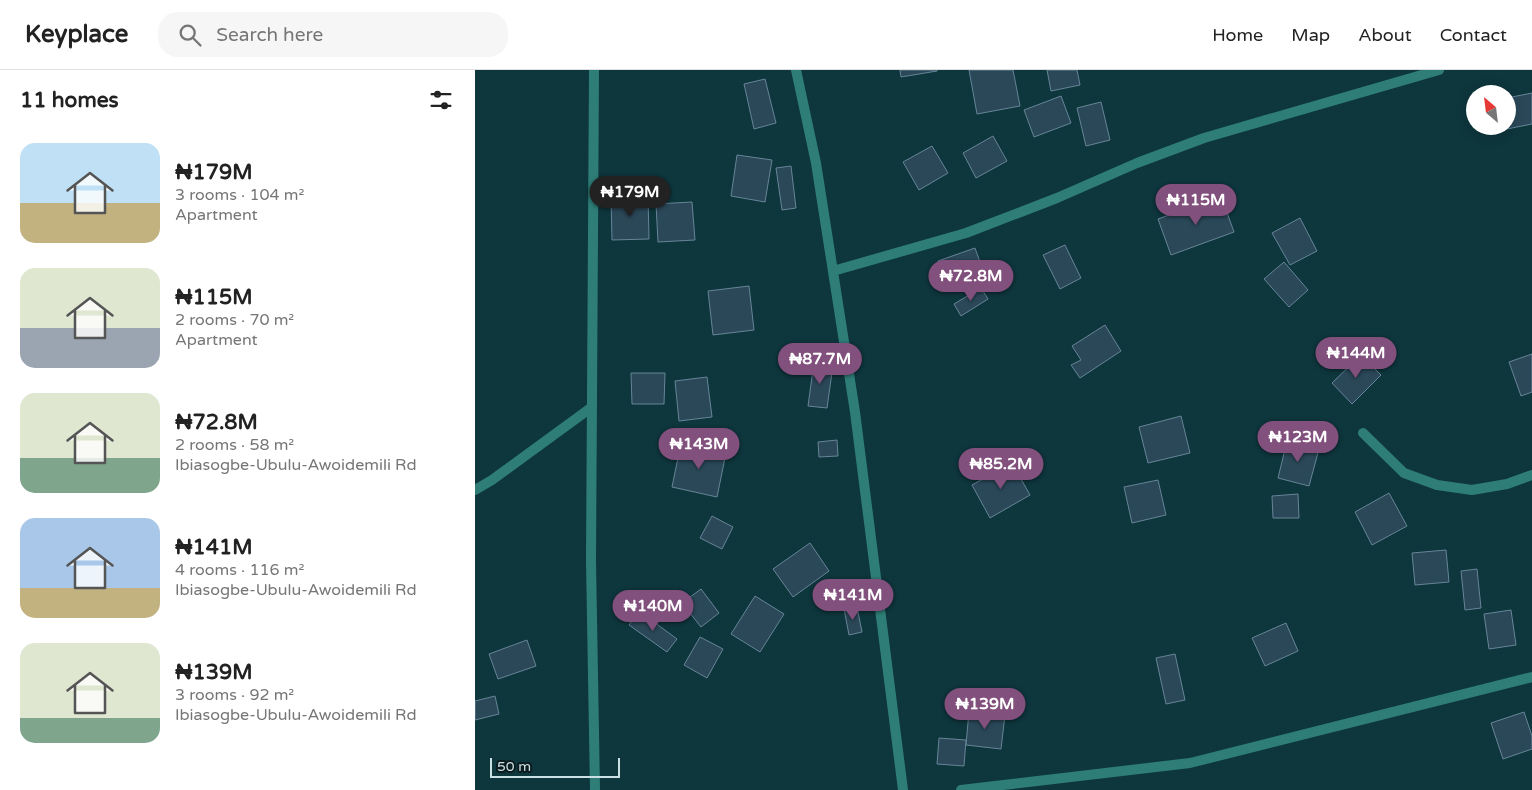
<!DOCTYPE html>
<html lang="en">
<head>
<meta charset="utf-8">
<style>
	:root { --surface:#fff; --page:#f6f6f6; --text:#222; --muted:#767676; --line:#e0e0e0; --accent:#82507d }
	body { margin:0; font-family:"Varela Round",sans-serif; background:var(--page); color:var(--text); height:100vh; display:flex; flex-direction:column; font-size:19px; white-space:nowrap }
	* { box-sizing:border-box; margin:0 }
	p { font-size:16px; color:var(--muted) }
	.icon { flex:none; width:28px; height:28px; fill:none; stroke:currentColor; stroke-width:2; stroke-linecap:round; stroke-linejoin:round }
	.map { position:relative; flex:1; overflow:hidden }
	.drawer { display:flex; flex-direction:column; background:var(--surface); width:475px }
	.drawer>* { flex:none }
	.needle { width:32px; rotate:332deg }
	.controls { position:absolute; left:991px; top:15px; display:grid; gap:10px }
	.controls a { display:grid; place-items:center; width:50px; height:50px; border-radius:50%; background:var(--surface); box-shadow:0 2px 12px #0003; font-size:25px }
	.scale { position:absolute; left:15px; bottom:12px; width:130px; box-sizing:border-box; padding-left:5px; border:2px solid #cbe0e4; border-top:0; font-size:14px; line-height:18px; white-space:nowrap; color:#cbe0e4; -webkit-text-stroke:4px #0b1b1e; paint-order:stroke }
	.price { position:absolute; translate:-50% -42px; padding:0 11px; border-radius:18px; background:var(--accent); color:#fff; font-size:16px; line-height:32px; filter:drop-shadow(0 1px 2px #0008) }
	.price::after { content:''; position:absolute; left:50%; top:30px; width:15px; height:11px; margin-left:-8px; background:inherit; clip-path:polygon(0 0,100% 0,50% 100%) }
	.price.current { background:#222; color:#fff }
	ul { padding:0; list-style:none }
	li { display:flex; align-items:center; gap:15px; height:125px; padding:0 20px }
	li span { display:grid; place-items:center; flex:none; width:140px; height:100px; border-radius:15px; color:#555 }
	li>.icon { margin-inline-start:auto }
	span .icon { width:60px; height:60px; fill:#fffc; stroke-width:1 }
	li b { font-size:21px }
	h2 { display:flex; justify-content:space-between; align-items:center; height:60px; padding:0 20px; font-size:21px }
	header { display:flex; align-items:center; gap:30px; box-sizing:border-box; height:70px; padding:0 25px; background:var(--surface); border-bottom:1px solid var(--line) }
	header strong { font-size:24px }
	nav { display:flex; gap:28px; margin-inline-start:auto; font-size:18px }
	.search { width:350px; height:45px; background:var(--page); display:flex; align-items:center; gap:12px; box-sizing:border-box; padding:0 18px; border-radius:20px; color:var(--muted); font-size:19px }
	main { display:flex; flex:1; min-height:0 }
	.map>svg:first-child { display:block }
	.building { fill:#2b4859; stroke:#668598 }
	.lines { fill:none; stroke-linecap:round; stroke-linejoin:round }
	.minor { stroke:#2e7e77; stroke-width:10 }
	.tertiary { stroke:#2e7e77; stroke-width:10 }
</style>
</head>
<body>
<header>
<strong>Keyplace</strong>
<div class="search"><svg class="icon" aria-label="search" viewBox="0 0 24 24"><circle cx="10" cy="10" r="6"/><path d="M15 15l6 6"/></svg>Search here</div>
<nav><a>Home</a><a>Map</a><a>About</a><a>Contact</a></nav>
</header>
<main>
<section class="drawer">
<h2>11 homes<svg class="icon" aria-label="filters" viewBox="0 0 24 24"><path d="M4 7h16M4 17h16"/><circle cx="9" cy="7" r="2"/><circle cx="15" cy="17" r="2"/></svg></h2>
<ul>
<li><span style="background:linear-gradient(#bfe0f5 60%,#c2b280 0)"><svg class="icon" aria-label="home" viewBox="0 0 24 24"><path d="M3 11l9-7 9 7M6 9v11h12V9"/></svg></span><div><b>₦179M</b><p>3 rooms · 104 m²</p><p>Apartment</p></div></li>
<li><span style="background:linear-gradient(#dfe7d0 60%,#9aa5b1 0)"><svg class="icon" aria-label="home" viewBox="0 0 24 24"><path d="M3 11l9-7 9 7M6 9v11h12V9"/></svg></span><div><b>₦115M</b><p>2 rooms · 70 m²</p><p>Apartment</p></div></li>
<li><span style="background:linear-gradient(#dfe7d0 65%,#7fa58c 0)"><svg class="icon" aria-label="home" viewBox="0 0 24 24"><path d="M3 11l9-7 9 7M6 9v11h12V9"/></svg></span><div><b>₦72.8M</b><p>2 rooms · 58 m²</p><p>Ibiasogbe-Ubulu-Awoidemili Rd</p></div></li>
<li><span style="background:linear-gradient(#a9c7e8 70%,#c2b280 0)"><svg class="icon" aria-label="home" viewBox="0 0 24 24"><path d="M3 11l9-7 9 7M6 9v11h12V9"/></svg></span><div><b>₦141M</b><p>4 rooms · 116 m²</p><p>Ibiasogbe-Ubulu-Awoidemili Rd</p></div></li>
<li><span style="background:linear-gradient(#dfe7d0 75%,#7fa58c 0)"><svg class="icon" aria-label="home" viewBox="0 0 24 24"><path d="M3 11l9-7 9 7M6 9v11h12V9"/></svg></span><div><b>₦139M</b><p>3 rooms · 92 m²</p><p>Ibiasogbe-Ubulu-Awoidemili Rd</p></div></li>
</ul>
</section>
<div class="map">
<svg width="1057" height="720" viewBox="0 0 1057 720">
	<rect width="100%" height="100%" fill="#0e363d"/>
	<!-- building -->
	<path class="building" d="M425 0H462V1L426 7Z
		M494 0H538L545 36 502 44Z
		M572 0H602L605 15 576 21Z
		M290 9 301 53 279 59 269 14Z
		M1057 23V54L1027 60 1026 56H1032V28Z
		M586 26 596 53 559 67 549 40Z
		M626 32 635 70 611 76 602 38Z
		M518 66 532 91 501 108 488 83Z
		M457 76 473 103 444 120 428 92Z
		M262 85 297 90 290 132 256 126Z
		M316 96 321 138 307 140 301 98Z
		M173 126 174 169 137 170 136 127Z
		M746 126 759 162 696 185 683 149Z
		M217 132 220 170 183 172 181 134Z
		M825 148 842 181 815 195 797 163Z
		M590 175 606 208 585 219 568 185Z
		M500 178 511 209 474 222 463 191Z
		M809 192 833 220 814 237 789 209Z
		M274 216 279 260 238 265 233 221Z
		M506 218 513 229 486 246 479 234Z
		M630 255 646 281 605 308 596 295 606 290 597 276Z
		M1057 284V322L1046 326 1034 292Z
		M886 285 906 305 877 334 857 313Z
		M339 292 358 295 352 338 333 336Z
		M156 303H190L189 334H157Z
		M232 307 237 347 204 351 200 311Z
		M706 346 715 383 673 393 664 357Z
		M362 370 363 386 344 387 343 372Z
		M812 371 844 379 834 416 803 408Z
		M206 373 251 383 242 427 197 417Z
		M537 393 555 425 515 448 497 415Z
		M683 410 691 445 657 453 649 417Z
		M914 423 932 456 897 475 880 442Z
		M823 424 824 448H798L797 426Z
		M237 446 258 457 247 479 225 468Z
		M335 473 354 501 318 527 298 499Z
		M971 480 974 512 940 515 937 483Z
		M1002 499 1006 538 990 540 986 501Z
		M226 519 244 543 226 557 207 533Z
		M280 526 309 544 285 582 256 564Z
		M382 537 387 562 374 565 369 539Z
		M1036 540 1041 575 1014 579 1009 544Z
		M164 541 202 569 192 582 154 555Z
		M811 553 823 581 790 596 777 568Z
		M225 567 248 579 232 608 209 595Z
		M52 570 61 596 23 609 14 584Z
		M700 584 710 630 691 634 681 588Z
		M20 626 24 644 0 650V631Z
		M494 641 530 645 526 679 491 675Z
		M1049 642 1057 666V679L1028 689 1016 653Z
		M464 668 491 670 489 696 462 694Z"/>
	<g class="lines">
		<!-- minor -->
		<path class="minor" d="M119 0 116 491 120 720
			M358 201 491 163 582 128 662 93 729 68 964 0
			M888 363 929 403 962 415 997 420 1032 414 1057 405
			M0 420 17 410 117 337
			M486 720 715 693 1057 607"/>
		<!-- tertiary -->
		<path class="tertiary" d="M321 0 341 93 380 342 428 720"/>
	</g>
</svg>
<div class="controls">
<a><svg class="needle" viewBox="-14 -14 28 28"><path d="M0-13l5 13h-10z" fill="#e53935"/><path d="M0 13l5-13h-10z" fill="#767676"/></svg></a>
</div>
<div class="scale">50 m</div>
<b class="price current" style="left:155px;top:148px">₦179M</b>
<b class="price" style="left:721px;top:156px">₦115M</b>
<b class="price" style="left:496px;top:232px">₦72.8M</b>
<b class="price" style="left:881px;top:309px">₦144M</b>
<b class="price" style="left:345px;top:315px">₦87.7M</b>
<b class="price" style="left:823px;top:393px">₦123M</b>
<b class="price" style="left:224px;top:400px">₦143M</b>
<b class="price" style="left:526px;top:420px">₦85.2M</b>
<b class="price" style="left:378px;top:551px">₦141M</b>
<b class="price" style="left:178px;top:562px">₦140M</b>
<b class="price" style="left:510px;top:660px">₦139M</b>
</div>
</main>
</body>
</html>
